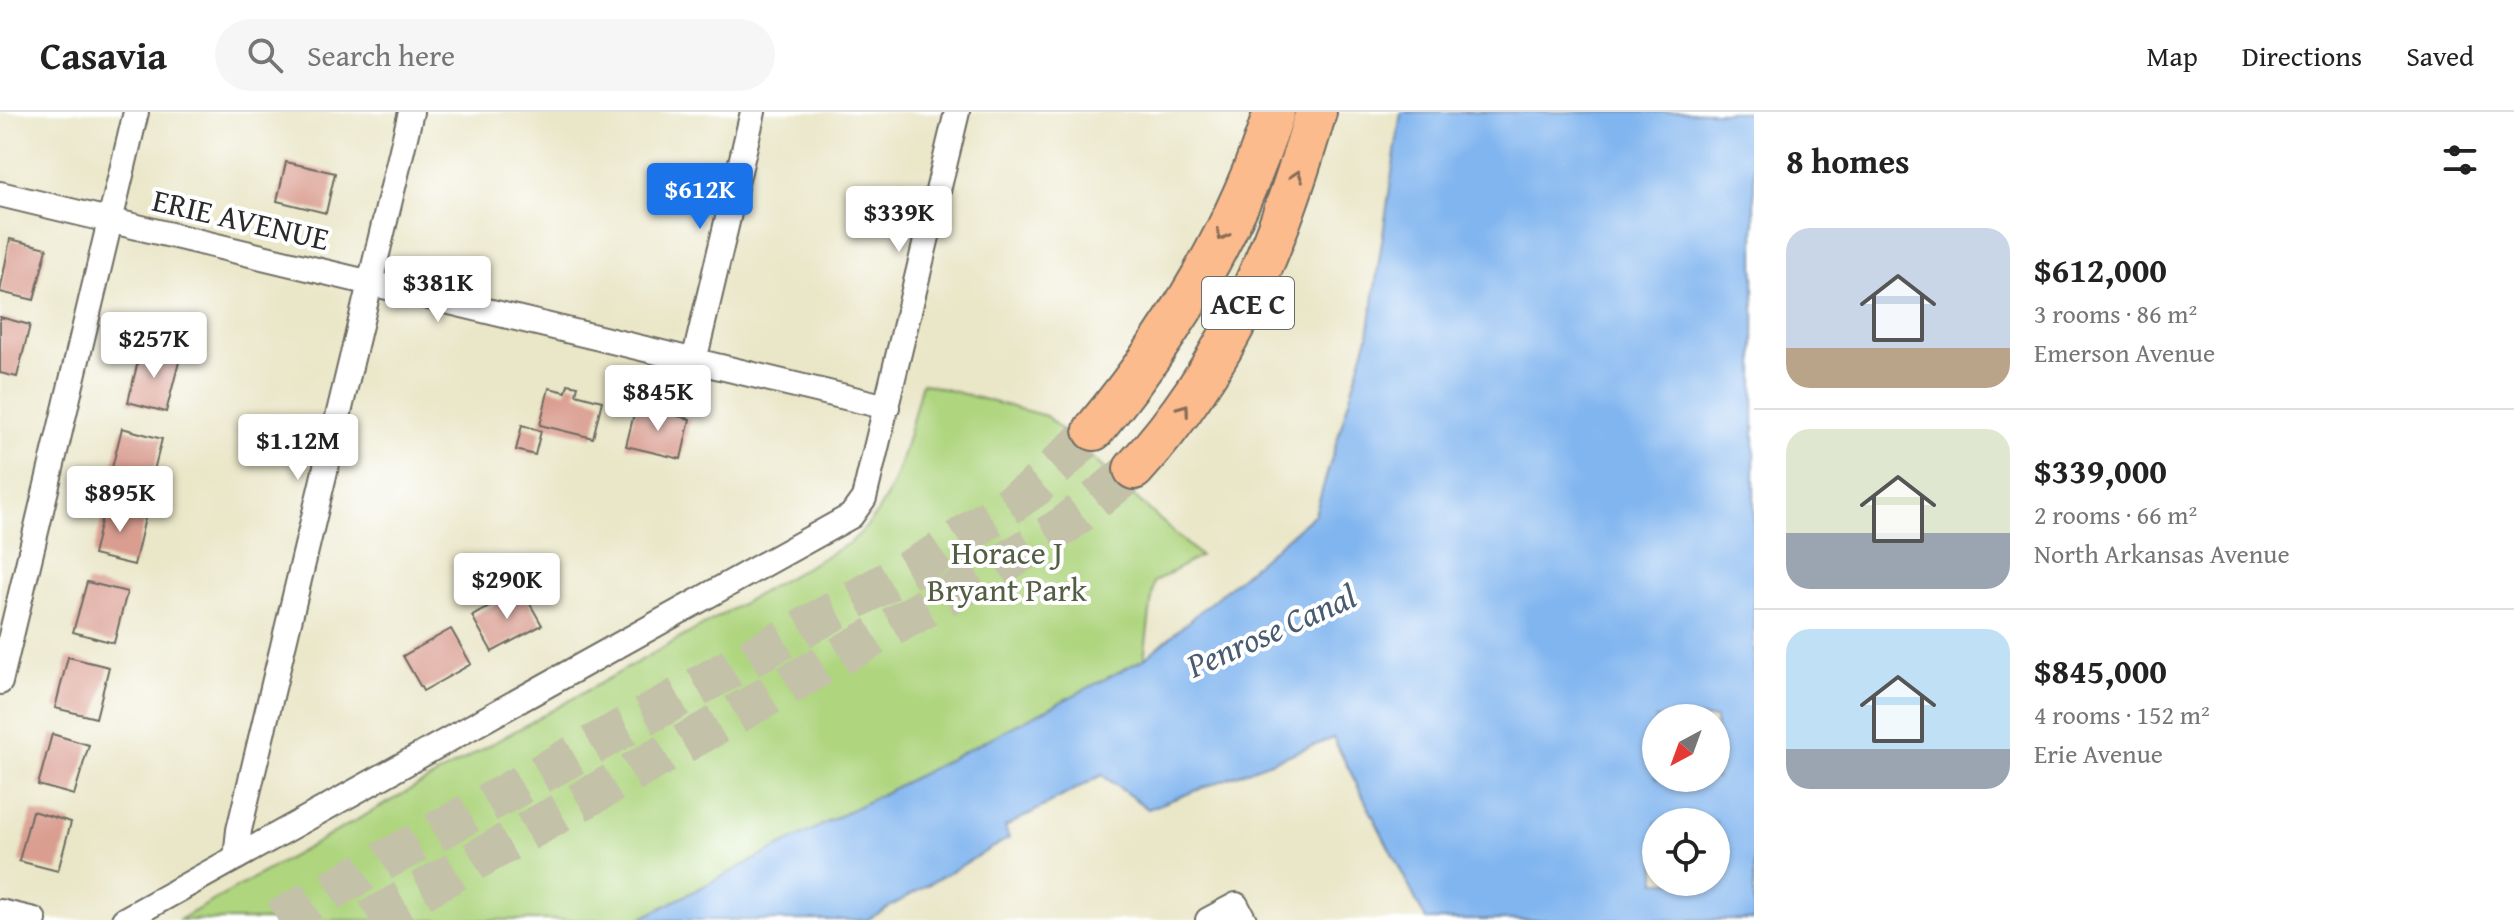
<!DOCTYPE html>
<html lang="en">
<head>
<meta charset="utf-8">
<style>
	:root { --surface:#fff; --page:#f6f6f6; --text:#222; --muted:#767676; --line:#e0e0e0; --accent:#1a73e8 }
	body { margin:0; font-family:"Gentium Book Plus",serif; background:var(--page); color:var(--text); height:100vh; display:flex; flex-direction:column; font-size:30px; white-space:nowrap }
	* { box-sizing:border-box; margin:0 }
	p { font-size:26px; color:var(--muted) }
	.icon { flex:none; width:44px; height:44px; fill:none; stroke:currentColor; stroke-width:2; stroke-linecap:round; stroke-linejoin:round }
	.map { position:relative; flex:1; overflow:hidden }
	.panel { display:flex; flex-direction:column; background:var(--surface); width:760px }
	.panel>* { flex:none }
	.needle { width:52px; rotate:221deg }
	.buttons { position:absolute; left:1642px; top:592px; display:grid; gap:16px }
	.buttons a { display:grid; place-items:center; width:88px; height:88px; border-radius:50%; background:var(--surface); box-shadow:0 2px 6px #0004; font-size:40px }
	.price { position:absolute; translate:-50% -68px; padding:0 18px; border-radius:8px; background:#fff; color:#222; font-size:26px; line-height:52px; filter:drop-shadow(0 2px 4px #0008) }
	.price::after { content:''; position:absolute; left:50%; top:48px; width:24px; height:18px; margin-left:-12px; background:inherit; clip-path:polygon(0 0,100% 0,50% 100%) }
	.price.selected { background:var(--accent); color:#fff }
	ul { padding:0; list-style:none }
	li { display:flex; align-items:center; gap:24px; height:200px; padding:0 32px }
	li+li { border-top:2px solid var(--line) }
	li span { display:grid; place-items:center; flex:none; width:224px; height:160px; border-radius:24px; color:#555 }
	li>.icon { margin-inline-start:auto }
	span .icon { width:96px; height:96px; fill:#fffc; stroke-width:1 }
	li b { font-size:34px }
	h2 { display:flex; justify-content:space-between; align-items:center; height:96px; padding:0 32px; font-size:34px }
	header { display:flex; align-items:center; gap:48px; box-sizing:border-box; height:112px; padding:0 40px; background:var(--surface); border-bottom:2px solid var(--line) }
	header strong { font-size:38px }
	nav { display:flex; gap:44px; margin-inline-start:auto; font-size:28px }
	.search { width:560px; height:72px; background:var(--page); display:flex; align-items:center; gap:20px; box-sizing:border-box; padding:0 28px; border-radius:44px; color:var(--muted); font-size:30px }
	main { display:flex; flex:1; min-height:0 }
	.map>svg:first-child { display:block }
	.green { fill:#afd57f; stroke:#6d8055; stroke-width:2 }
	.water { fill:#81b5ef; stroke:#56708d; stroke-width:2; fill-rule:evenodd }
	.building { fill:#da9e91 }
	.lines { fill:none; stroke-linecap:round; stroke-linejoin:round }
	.trunk-tunnel { stroke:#c4c1a9; stroke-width:40; stroke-dasharray:40 20; stroke-linecap:butt }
	.minor-casing { stroke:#6e6c62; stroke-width:28 }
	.trunk-casing { stroke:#6e6c62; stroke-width:44 }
	.minor { stroke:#fff; stroke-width:24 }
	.trunk { stroke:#fbbb8d; stroke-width:40 }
	.oneway { stroke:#896c57 }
	.labels { text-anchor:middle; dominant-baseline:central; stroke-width:8; stroke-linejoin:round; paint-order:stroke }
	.shield { fill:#fff; stroke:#6b6b6b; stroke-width:2 }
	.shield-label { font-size:30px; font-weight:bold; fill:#2b2b2b }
	.street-label { font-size:32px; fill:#2b2b2b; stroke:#fff }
	.park-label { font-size:32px; fill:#535e44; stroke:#fff }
	.water-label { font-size:34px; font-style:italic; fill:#495b70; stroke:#fff }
</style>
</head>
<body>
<header>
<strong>Casavia</strong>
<div class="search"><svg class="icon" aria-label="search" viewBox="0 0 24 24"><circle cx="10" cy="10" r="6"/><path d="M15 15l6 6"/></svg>Search here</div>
<nav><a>Map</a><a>Directions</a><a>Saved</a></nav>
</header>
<main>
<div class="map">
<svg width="1754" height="808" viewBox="0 0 1754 808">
	<rect width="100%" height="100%" fill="#fff"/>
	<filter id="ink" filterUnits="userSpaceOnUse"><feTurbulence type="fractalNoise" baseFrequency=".0125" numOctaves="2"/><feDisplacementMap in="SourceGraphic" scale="16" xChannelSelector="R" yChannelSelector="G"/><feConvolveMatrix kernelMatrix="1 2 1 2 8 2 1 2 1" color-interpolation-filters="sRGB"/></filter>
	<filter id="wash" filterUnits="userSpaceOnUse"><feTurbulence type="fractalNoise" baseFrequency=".006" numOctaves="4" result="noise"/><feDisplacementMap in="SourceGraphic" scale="32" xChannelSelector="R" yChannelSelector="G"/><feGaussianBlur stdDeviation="1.8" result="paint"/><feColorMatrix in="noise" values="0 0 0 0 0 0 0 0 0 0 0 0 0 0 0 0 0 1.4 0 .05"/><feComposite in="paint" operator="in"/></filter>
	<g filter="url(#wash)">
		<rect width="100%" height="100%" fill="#eae6c8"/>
		<!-- green -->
		<path class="green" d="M922 271 1046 304 1200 444 1154 470 1144 547 638 808H179L851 430C900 387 905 331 922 271Z"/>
		<!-- water -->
		<path class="water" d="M1401 0H1754V808H1426L1333 626 1148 697 1102 663 1005 715 1009 726 867 808H638L1144 547 1315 402 1368 224ZM1656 606H1716V666H1656ZM1656 710H1716V770H1656Z"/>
		<g id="blocks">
			<!-- building -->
			<path class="building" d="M286 50 335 61 326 101 277 89Z
				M10 127 47 136 34 188 0 180Z
				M0 205 30 213 17 265 0 261Z
				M141 237 180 246 166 300 128 290Z
				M568 272 578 274 576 282 602 289 593 326 540 313 549 276 566 280Z
				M636 294 690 307 681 347 626 334Z
				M522 313 541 319 535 343 516 338Z
				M122 316 162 327 149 378 109 368Z
				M105 392 146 402 134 453 93 443Z
				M87 470 127 480 114 531 73 520Z
				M522 478 542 513 492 540 472 504Z
				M451 517 471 552 423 579 403 544Z
				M68 545 109 555 96 606 55 596Z
				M52 622 89 633 74 683 38 673Z
				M32 699 71 710 58 759 19 749Z"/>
		</g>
	</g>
	<g filter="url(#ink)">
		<use href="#blocks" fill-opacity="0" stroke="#6e6c62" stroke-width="2"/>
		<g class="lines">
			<!-- trunk-tunnel -->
			<path class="trunk-tunnel" d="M277 808 937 442 1034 376 1094 318
				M369 808 993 458 1065 413 1134 357"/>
			<!-- minor casing -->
			<g class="minor-casing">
				<path id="minor" d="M0 82 887 295
					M694 249 753 0
					M0 570 136 0
					M236 746 239 718 411 0
					M0 800 34 808
					M124 808 851 404 864 386 957 0
					M1208 808 1236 793 1244 808"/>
			</g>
			<!-- trunk casing -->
			<g class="trunk-casing">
				<path id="trunk" d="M1094 318C1171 225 1238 116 1274 0
					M1134 357C1230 252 1277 135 1316 0"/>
			</g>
			<!-- minor -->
			<use href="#minor" class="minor"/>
			<!-- trunk -->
			<use href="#trunk" class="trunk"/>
		</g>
		<!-- one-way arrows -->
		<defs><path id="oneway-chevron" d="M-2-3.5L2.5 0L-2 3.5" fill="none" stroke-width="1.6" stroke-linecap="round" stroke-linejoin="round" transform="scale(2)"/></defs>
		<g class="oneway">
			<use href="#oneway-chevron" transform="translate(1297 64) rotate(-71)"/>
			<use href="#oneway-chevron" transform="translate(1222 123) rotate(117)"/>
			<use href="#oneway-chevron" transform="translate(1184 297) rotate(-54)"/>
		</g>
	</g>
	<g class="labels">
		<!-- shield labels -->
		<rect class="shield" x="1202" y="165" width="92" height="52" rx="6"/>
		<g class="shield-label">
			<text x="1248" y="191">ACE C</text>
		</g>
		<!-- street labels -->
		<g class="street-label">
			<text transform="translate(241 107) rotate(13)">ERIE AVENUE</text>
		</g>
		<!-- park labels -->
		<g class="park-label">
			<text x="1007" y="440">Horace J<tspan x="1007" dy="37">Bryant Park</tspan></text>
		</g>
		<!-- water labels -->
		<g class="water-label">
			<text transform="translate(1271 518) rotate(-24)">Penrose Canal</text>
		</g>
	</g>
</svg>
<div class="buttons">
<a><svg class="needle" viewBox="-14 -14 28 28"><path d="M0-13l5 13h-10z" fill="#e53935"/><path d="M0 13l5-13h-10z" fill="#767676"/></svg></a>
<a><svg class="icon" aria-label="locate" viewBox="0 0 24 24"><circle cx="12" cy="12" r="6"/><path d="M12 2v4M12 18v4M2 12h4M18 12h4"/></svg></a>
</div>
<b class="price selected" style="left:700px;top:119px">$612K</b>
<b class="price" style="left:899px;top:142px">$339K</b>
<b class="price" style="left:438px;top:212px">$381K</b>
<b class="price" style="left:154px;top:268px">$257K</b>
<b class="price" style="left:658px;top:321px">$845K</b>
<b class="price" style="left:298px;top:370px">$1.12M</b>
<b class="price" style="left:120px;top:422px">$895K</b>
<b class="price" style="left:507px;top:509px">$290K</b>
</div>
<section class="panel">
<h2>8 homes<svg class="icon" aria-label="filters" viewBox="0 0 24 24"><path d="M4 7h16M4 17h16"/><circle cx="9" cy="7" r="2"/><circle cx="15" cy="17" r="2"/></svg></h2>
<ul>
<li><span style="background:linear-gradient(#c9d6e8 75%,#b9a48a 0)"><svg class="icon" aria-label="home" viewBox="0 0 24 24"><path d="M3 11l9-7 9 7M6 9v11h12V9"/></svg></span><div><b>$612,000</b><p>3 rooms · 86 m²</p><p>Emerson Avenue</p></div></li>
<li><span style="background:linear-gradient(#dfe7d0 65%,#9aa5b1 0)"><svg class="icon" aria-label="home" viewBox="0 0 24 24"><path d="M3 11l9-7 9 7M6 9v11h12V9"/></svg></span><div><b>$339,000</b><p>2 rooms · 66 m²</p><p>North Arkansas Avenue</p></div></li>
<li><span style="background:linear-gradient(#bfe0f5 75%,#9aa5b1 0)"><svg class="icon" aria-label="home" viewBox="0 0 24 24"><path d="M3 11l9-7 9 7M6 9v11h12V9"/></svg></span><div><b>$845,000</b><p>4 rooms · 152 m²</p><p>Erie Avenue</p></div></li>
</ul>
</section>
</main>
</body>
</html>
